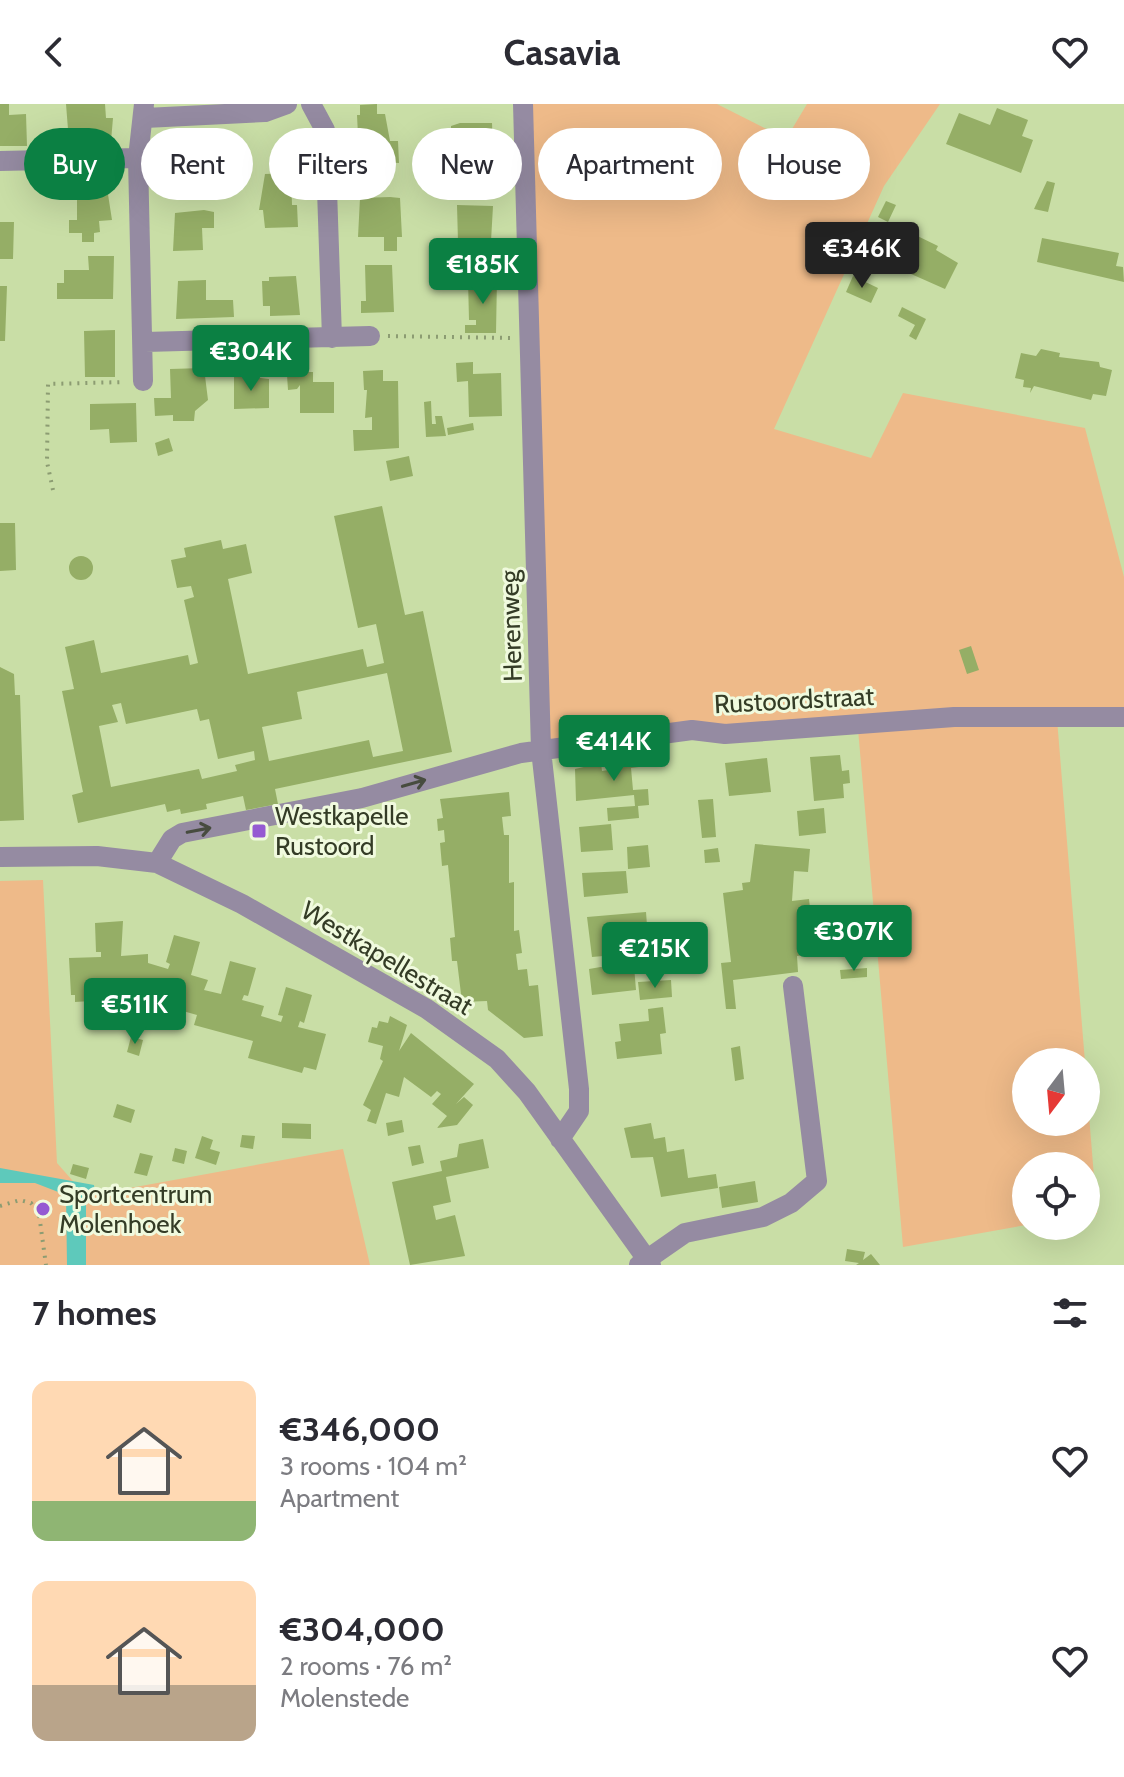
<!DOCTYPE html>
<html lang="en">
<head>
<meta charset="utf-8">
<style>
	:root { --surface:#fff; --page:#f7f7f7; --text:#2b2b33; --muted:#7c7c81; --accent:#0b8043 }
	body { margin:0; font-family:Cabin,sans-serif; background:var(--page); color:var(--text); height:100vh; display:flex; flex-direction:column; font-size:30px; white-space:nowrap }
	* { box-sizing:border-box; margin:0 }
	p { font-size:26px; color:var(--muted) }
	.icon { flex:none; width:44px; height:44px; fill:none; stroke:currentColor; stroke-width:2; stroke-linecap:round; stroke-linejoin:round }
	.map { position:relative; height:1161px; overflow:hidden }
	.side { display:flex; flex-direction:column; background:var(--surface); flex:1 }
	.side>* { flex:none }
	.hud { position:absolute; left:24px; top:24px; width:1076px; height:72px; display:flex; gap:16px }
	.needle { width:52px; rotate:196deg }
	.buttons { position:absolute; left:1012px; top:944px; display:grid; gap:16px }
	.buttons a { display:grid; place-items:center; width:88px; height:88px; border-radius:50%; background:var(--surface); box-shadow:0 8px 32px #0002; font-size:40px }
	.price { position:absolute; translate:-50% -68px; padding:0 18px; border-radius:8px; background:var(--accent); color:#fff; font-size:26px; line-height:52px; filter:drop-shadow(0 2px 4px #0008) }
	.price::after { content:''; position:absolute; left:50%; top:48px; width:24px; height:18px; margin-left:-12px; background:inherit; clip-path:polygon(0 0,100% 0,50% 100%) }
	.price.active { background:#222; color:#fff }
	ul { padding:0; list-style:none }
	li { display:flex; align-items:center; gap:24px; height:200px; padding:0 32px }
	li span { display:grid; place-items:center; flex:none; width:224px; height:160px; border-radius:16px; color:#555 }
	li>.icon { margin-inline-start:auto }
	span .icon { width:96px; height:96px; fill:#fffc; stroke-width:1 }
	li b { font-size:34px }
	h2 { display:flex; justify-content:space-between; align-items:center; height:96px; padding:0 32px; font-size:34px }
	.pill { padding:0 28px; border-radius:36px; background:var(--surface); box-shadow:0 8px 32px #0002; font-size:28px; line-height:72px }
	.pill.active { background:var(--accent); color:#fff }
	header { display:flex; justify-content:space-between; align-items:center; height:104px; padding:0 32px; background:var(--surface); font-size:36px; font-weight:700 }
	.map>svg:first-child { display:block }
	.green { fill:#eeba89 }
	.water { fill:#5ec9bb }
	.building { fill:#95ae66; fill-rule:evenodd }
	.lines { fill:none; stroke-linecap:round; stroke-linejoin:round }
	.path { stroke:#8c9c72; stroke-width:4; stroke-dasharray:2 6; stroke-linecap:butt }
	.minor { stroke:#958ba2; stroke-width:20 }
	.oneway { stroke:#474c3f }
	.poi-dot { fill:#955ad2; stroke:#f0fade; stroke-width:3 }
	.labels { text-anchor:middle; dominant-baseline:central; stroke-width:6; stroke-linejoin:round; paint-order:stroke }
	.street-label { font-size:26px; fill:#343c26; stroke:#f0fade }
	.poi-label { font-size:26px; fill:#343c26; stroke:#f0fade; text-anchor:start }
</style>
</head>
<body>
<header><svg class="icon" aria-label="back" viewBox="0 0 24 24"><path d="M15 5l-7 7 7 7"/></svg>Casavia<svg class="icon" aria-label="heart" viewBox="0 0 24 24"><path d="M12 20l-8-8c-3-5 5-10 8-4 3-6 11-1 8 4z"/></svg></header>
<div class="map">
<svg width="1124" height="1161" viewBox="0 0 1124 1161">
	<rect width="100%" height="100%" fill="#c9dea6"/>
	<!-- green -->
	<path class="green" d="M530 0H717L786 35 807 0H940L884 82 774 325 871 354 903 289 1085 324 1124 473V608L549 639Z
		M1057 615 1085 958H1026V1018H1086V974L1097 1110 1086 1112V1062H1026V1121L903 1143 858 625Z
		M43 776 57 1059 86 1092 343 1045 370 1161H0V777Z"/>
	<!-- water -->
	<path class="water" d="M0 1064 94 1081 95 1090 86 1094V1161H67L66 1091 35 1079H0Z"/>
	<!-- building -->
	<path class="building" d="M0 0H9V11L26 10 27 42H0Z
		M66 0H105L106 14H113L111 37 69 38Z
		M377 0V10H385L390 37H398L399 59 380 58 381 70 360 71 357 11H360V1Z
		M997 4 1028 16 1022 32 1033 36 1021 69 946 40 959 9 990 21Z
		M460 19H492L493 43 498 42 497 70 459 72 456 47H461V36L451 37V22Z
		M308 34 309 56H297L296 35Z
		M205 40 206 63H198V77L172 78 171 41Z
		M291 69 292 101H297L298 123 265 124 263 106H259L265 70Z
		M1047 77 1055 79 1048 108 1034 105Z
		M107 84 112 116 99 117 100 128 94 129V138H82V129H69V116H77V85Z
		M390 93 400 94 402 133H397V147H384V133H358L360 94Z
		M886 97 896 101 888 118 878 113Z
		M457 101 493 102 491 137 458 138Z
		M204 106 214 108V124H202L203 146 173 147 175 109Z
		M0 118H14L13 155H0Z
		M901 124 938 142 936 146 958 159 945 185 884 158Z
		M1042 134 1119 149 1116 162 1123 163 1124 178 1037 158Z
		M88 152H114L113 195H57V179H64V166H89Z
		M365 161H392L394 208 361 209V197H366Z
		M296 172 300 211 270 212V202H263L262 177H269V173Z
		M853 172 878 184 871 199 846 188Z
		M497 174 496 229H465V221H476V216H469L468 175Z
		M206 176V196H233L234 213 176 215 178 177Z
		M0 182H7L5 237H0Z
		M902 203 926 215 916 236 909 232 915 221 898 212Z
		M115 226V273H85L84 227Z
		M1041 245 1060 249 1059 253 1099 258 1100 263 1112 266 1106 292 1093 290 1091 296 1034 282 1030 289 1031 284 1023 283 1024 276 1015 274 1021 249 1036 252Z
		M473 258V270L501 269 502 312 469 313 468 277 457 278 456 259Z
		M204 264 208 296 195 307 194 317H173V311L155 312 154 294H171L170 265Z
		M383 266V277H398L399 344 354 347 353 326H372V313L365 314 367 286H364L363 267Z
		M298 268H313V278H334V309H300V281L297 285 288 286 287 271Z
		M234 271 269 275V304L234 305Z
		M431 297 432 320H436L435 312H442L446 332 426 333 424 298Z
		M136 299 137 338 110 339 109 325 90 326V300Z
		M473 319 474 326 448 331 447 324Z
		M169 334 173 347 158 352 155 339Z
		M409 352 413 372 390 377 386 357Z
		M382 402 405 511 423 507 452 648 275 685 278 700 246 706 243 692 206 700 207 705 181 710 180 705 167 708 165 700 78 719 72 691 83 688 62 587 74 585 65 543 94 536 101 569 188 551 190 561 198 559 184 496 194 493 191 482 177 484 171 456 186 453 184 444 221 436 223 445 246 440 252 469 228 475 248 570 363 545 367 563 384 559 376 520 358 524 334 412ZM387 569 403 647 373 653 369 636 269 657 262 623 302 615 297 588ZM121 599 126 620 197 605 200 617 209 615 218 655 254 647 255 656 235 661 237 667 202 675 199 665 111 683 99 622 118 618 112 601Z
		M0 419H15L16 466 0 467Z
		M69 464a12 12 0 1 1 24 0a12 12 0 1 1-24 0Z
		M971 542 979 566 967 570 959 546Z
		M0 563 14 570 15 591H20L24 716 0 717Z
		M644 641 646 662 631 664 633 686 648 685 649 701 638 702 639 714 608 717 607 704 635 702 634 691 576 697 575 665 601 659 602 667 621 664 620 643Z
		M840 651 842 667 849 666 850 679 843 680 844 694 814 697 810 653Z
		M767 654 771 688 729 692 725 659Z
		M509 688 511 712 502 713 504 731H509V779L514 778V827L519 826 522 849 516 850 518 866 527 865 529 882 538 881 543 932 524 934 488 906 487 897 462 898 457 857H452L450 834 455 833 448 761 442 762 440 739 445 738 444 726 438 727 437 715 443 714 440 695Z
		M713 695 716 733 702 734 698 696Z
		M824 704 826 729 799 732 797 707Z
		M611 720 613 746 581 748 579 723Z
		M755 740 810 745 808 768 794 767 792 797 809 795 815 850 797 852 798 868 733 876 736 905H726L721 859 731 858 723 789 743 786 742 779 750 778Z
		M648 741 650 763 628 765 627 743Z
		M718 744 720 758 705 759 704 746Z
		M626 767 628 789 584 793 582 769Z
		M646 808 649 848 592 853 587 813Z
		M123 817 121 852 148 850V859L168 865 170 860 166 858 174 831 200 838 191 871 208 876 204 886 221 890 230 857 256 864 248 892 244 891 242 896 264 902 261 912 281 918 283 912 278 911 286 883 312 891 304 919 300 917 298 923 326 930 316 966 304 963 302 969 248 954 253 937 194 921 197 911 137 894 139 888 91 891V897L75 898V891H71L69 854 101 853V848H96L95 819Z
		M612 861 634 862 636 886 592 891 589 865Z
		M867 864V873L841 875 840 866Z
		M671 876 672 893 640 896 638 878Z
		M663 903 666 929 660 930 662 950 617 955 615 938 621 937 619 920 649 917 648 905Z
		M390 912 407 921 399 947 411 929 474 980 456 1000 464 993 473 1001 457 1021 437 1024 447 1012 432 1000 441 990 437 987 431 993 404 973 399 993 386 989 376 1020 367 1017 371 1006 363 1001 383 957 380 955 383 942 368 938 372 923 377 924 379 917 388 919Z
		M131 933 143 936 139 952 127 948Z
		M740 942 744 975 735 977 731 944Z
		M117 1000 135 1006 131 1019 113 1013Z
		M402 1016 404 1028 388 1032 386 1019Z
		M282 1019 311 1020V1035L282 1034Z
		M651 1019 654 1035 665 1033 667 1048 684 1045 688 1074 716 1070 718 1084 661 1093 653 1053 631 1054 624 1024Z
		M242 1031 255 1032 253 1045 240 1043Z
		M202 1032 213 1036 210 1045 220 1048 216 1061 195 1054Z
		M483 1035 489 1064 446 1073 451 1098 433 1102 436 1116 455 1111 465 1152 410 1161 392 1078 442 1067 440 1057 457 1053 459 1040Z
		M420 1041 424 1059 412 1062 408 1043Z
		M175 1044 187 1047 184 1060 172 1057Z
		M140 1049 153 1052 147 1072 134 1069Z
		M73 1060 89 1064 86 1075 70 1070Z
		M755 1077 758 1098 722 1104 719 1083Z
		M847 1145 865 1148 863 1156 871 1150 880 1161H856L859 1159 845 1157Z"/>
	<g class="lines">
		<!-- path -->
		<path class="path" d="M388 232 511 234
			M53 386 47 358 48 280 125 278
			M0 1102 20 1096 31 1099 39 1110 46 1161"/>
		<!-- minor -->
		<path class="minor" d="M311 0 325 26 332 234
			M523 0 541 646 579 985V1007L560 1035
			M145 14 265 8 287 0
			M0 57 138 54
			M145 238 370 232
			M143 277 138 54 144 0
			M0 753 97 752 157 759 242 800 427 905 497 955 527 988 651 1161
			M157 759 172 735 182 729 362 694 521 649 692 626 725 630 954 613H1124
			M639 1161 685 1129 763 1113 791 1099 817 1077 793 882"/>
	</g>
	<!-- one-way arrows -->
	<defs><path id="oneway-shaft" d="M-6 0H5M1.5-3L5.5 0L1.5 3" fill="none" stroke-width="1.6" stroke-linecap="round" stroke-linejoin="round" transform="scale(2)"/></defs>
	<g class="oneway">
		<use href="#oneway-shaft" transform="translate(414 679) rotate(-16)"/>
		<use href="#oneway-shaft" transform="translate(199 726) rotate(-11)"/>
	</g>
	<!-- markers -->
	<g class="poi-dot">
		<rect x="251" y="719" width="16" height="16" rx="4"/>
		<circle cx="43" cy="1105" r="8"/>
	</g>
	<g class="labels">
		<!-- street labels -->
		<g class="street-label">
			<text transform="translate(511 522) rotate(-92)">Herenweg</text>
			<text transform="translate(794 596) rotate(-3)">Rustoordstraat</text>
			<text transform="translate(387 854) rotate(31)">Westkapellestraat</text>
		</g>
		<!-- poi labels -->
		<g class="poi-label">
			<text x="275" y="712">Westkapelle<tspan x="275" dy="30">Rustoord</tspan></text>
			<text x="59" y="1090">Sportcentrum<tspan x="59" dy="30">Molenhoek</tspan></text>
		</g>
	</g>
</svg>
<div class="buttons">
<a><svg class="needle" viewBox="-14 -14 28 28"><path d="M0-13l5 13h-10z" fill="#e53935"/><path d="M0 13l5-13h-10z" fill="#7c7c81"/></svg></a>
<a><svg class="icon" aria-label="locate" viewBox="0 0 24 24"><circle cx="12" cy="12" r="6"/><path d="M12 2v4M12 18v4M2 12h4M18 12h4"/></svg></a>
</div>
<b class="price active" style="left:862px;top:186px">€346K</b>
<b class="price" style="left:483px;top:202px">€185K</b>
<b class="price" style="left:251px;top:289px">€304K</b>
<b class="price" style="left:614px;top:679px">€414K</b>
<b class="price" style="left:854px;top:869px">€307K</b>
<b class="price" style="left:655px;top:886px">€215K</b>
<b class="price" style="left:135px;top:942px">€511K</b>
<div class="hud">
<a class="pill active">Buy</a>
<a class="pill">Rent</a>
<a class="pill">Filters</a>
<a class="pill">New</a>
<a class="pill">Apartment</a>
<a class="pill">House</a>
</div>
</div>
<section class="side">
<h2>7 homes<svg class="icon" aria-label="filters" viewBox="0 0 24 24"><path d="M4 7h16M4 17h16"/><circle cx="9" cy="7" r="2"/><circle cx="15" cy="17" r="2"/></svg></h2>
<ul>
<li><span style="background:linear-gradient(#ffd9b3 75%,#8fb573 0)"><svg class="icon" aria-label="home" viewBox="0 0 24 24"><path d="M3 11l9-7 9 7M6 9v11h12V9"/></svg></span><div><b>€346,000</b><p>3 rooms · 104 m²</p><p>Apartment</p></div><svg class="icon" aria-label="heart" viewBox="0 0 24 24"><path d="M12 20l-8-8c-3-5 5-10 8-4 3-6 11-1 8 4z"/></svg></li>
<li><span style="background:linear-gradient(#ffd9b3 65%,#b9a48a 0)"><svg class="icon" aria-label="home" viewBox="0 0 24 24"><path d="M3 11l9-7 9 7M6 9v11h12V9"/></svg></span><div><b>€304,000</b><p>2 rooms · 76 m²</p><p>Molenstede</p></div><svg class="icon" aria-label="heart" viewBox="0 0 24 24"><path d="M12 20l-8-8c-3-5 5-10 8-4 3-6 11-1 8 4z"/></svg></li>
</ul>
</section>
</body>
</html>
